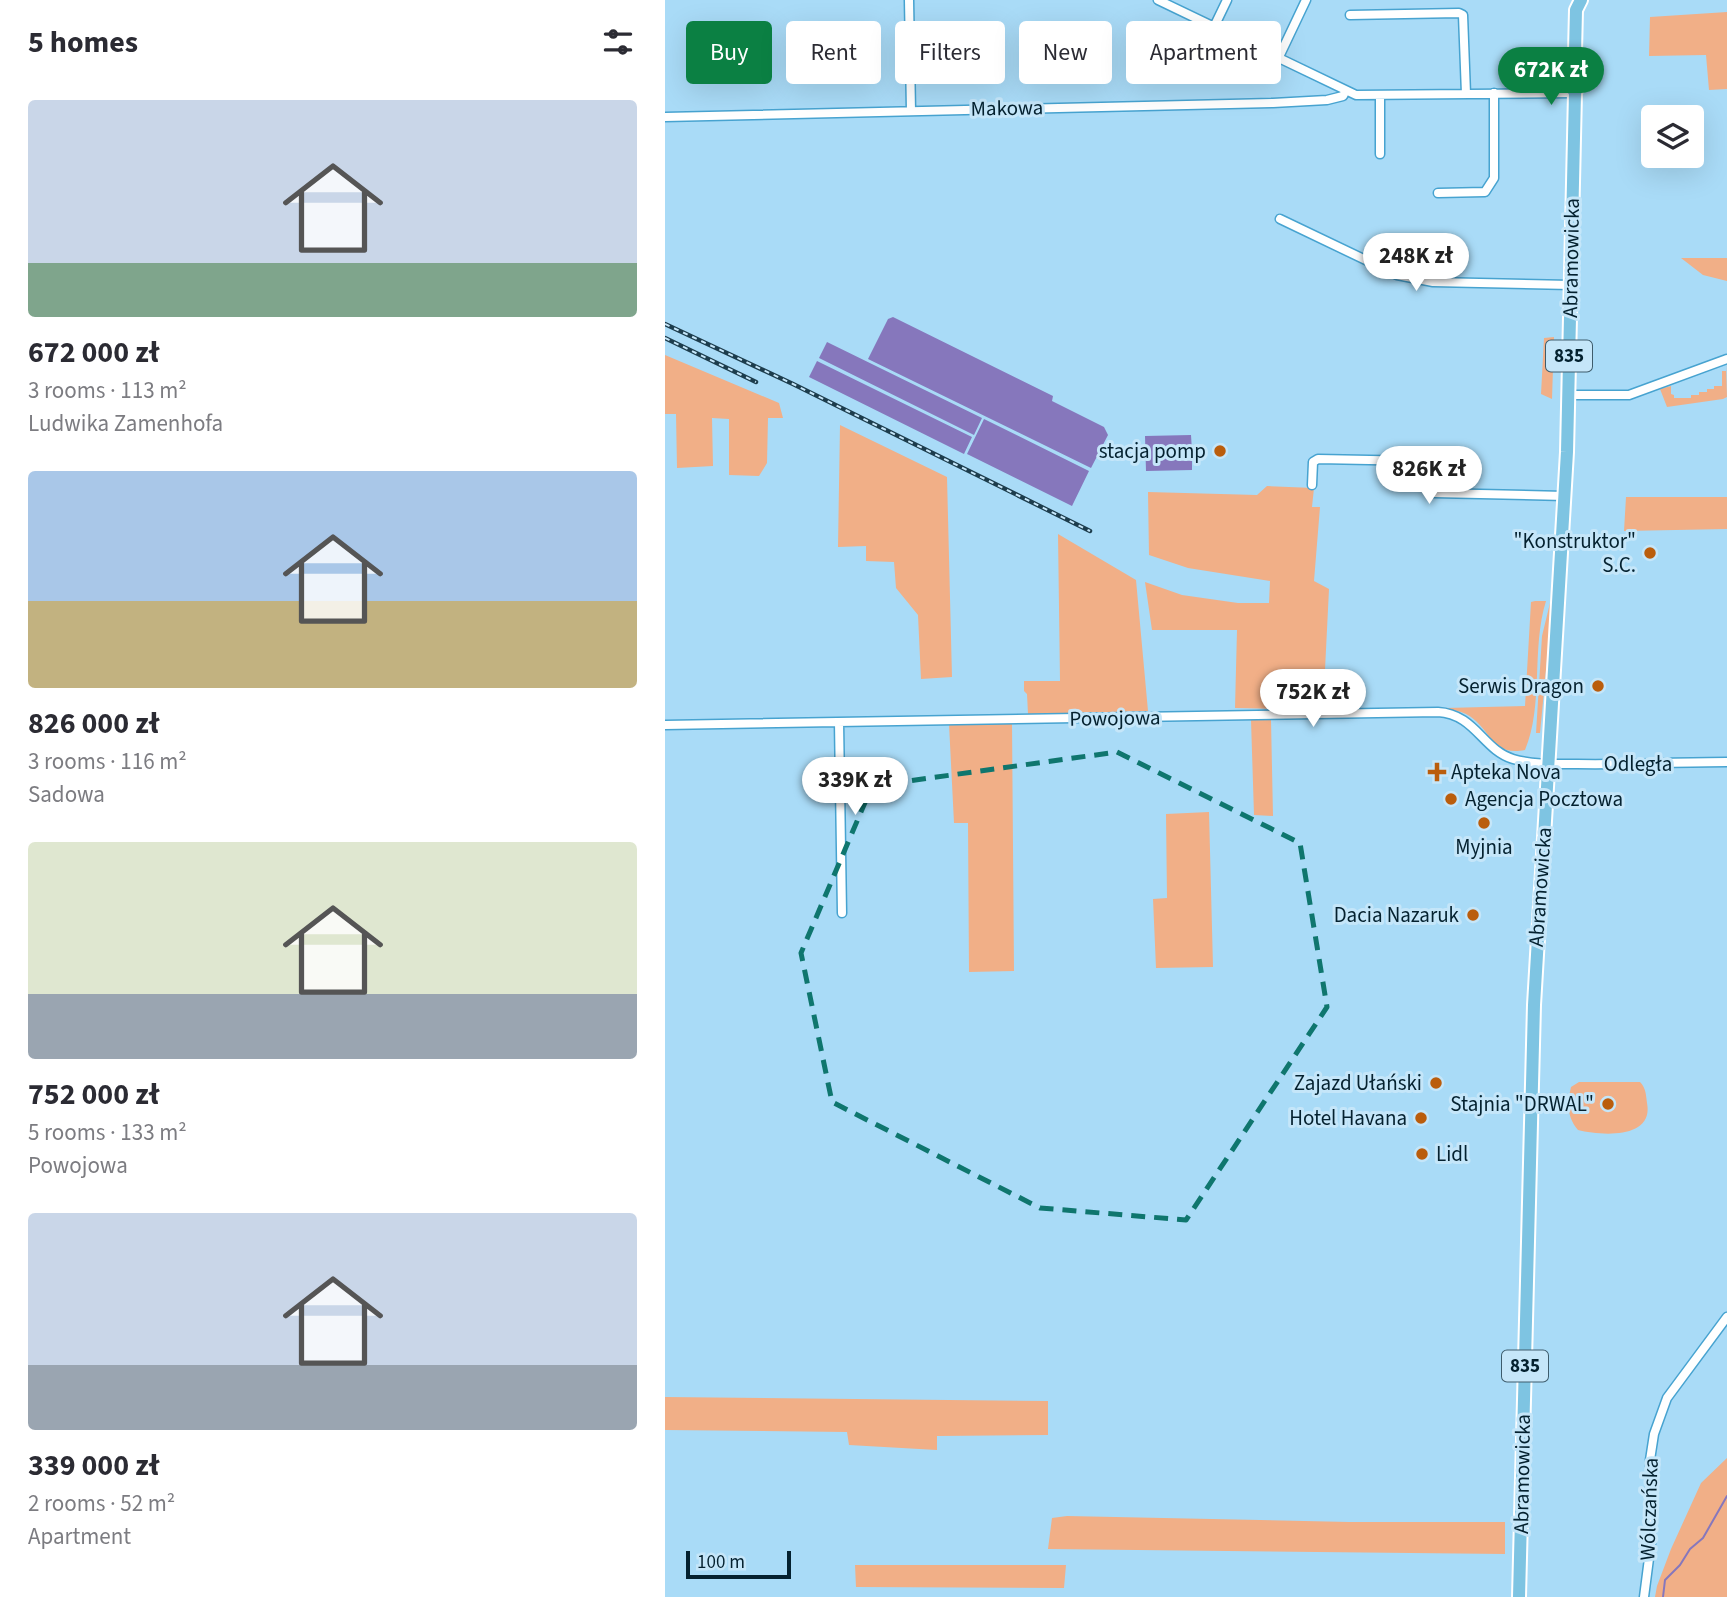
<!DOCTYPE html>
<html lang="en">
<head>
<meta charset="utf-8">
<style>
	:root { --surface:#fff; --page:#f2f2f3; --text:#2b2b33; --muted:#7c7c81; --accent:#0b8043 }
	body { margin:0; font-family:"Source Sans 3",sans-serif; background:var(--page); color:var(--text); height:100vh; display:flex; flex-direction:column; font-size:26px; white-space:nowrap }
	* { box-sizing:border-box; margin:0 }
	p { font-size:23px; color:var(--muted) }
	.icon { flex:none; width:38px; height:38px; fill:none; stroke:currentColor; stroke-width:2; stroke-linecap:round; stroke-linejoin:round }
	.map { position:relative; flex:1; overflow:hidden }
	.side { display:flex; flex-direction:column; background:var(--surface); width:665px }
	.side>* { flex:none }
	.hud { position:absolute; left:21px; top:21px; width:665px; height:63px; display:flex; gap:14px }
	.buttons { position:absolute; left:976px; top:105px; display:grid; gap:14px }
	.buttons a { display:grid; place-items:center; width:63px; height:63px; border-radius:7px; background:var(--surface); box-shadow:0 7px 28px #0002; font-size:35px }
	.scale { position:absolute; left:21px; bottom:18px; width:105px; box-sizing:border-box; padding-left:7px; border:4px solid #04212f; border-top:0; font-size:19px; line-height:24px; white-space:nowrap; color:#04212f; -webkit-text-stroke:5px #c5e6f9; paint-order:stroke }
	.price { position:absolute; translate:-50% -60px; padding:0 16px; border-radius:24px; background:#fff; color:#222; font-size:23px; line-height:46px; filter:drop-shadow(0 2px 4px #0008) }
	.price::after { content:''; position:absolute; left:50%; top:42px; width:21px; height:16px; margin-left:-10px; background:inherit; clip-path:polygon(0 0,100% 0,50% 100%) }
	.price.selected { background:var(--accent); color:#fff }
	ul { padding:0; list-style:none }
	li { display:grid; align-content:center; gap:14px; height:371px; padding:0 28px }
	li span { display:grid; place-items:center; height:217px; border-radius:7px; color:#555 }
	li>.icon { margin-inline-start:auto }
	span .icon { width:126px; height:126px; fill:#fffc; stroke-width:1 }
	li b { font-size:30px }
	h2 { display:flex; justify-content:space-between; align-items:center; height:84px; padding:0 28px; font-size:30px }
	.pill { padding:0 24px; border-radius:7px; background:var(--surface); box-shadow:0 7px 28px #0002; font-size:24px; line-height:63px }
	.pill.selected { background:var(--accent); color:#fff }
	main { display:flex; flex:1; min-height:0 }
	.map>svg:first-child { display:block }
	.green { fill:#f1af87 }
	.water { fill:#8677bc }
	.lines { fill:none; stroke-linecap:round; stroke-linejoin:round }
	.stream { stroke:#8677bc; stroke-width:2 }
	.street-casing { stroke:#47a3d0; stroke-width:11 }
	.primary-casing { stroke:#fff; stroke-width:16 }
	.street { stroke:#fff; stroke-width:8 }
	.primary { stroke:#7ec4e2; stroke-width:12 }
	.rail-casing { stroke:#1d3d4d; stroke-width:4.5 }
	.rail { stroke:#c5e6f9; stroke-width:2; stroke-dasharray:5; stroke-linecap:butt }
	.marked { fill:none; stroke:#0f766e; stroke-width:5; stroke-dasharray:14 9; stroke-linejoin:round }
	.poi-dot { fill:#ba5d0c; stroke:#c5e6f9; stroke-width:2.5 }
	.labels { text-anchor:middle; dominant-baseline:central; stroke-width:6; stroke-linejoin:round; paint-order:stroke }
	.shield { fill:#c5e6f9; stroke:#3e5c6c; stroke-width:2 }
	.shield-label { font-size:19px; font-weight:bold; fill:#04212f }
	.street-label { font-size:21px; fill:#04212f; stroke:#c5e6f9 }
	.poi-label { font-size:21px; fill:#04212f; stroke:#c5e6f9; text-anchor:end }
</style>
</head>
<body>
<main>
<section class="side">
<h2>5 homes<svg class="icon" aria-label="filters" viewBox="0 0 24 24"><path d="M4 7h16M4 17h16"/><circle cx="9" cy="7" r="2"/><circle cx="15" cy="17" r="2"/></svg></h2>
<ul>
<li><span style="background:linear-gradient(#c9d6e8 75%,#7fa58c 0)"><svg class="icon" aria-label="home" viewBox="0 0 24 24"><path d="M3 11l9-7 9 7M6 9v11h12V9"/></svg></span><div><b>672 000 zł</b><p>3 rooms · 113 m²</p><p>Ludwika Zamenhofa</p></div></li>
<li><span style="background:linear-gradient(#a9c7e8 60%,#c2b280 0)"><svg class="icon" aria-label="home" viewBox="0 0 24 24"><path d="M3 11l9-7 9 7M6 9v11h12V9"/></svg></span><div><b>826 000 zł</b><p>3 rooms · 116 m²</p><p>Sadowa</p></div></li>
<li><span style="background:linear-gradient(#dfe7d0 70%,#9aa5b1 0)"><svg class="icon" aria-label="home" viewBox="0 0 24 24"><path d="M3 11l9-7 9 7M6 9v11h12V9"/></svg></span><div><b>752 000 zł</b><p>5 rooms · 133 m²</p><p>Powojowa</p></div></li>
<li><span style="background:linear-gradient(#c9d6e8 70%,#9aa5b1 0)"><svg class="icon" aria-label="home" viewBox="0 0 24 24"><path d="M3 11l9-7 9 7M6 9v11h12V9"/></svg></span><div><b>339 000 zł</b><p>2 rooms · 52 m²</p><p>Apartment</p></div></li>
</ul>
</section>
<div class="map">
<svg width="1062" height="1597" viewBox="0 0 1062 1597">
	<rect width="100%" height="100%" fill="#a9dbf7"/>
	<!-- green -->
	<path class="green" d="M1062 12V89L1044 90 1041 55 984 56 985 17Z
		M1016 258H1062V281L1038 275Z
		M889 337 887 399 876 394 879 338Z
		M0 355 114 403 118 418H103L102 463 94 476 64 475V419L47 418 48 466 12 468 11 414H0Z
		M1061 364 1062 397 1058 399 1002 407 995 389 1006 386V394L1009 395V398H1026V395H1034V392H1042V389H1049V386H1057V371H1061Z
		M175 425 282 477 287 677 256 679 253 615 231 588 229 562 201 561V546L173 547Z
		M602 486 649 488 647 507H655L649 581 664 589 658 710 570 708 572 630H487L480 582 517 595 573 603H604L605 581 523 568 484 555 483 492 592 495Z
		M961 497H1062V529L959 531Z
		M393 534 471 580 483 711 363 714 362 694 359 691V681H395Z
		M870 601H881C866 649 879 705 860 750 825 757 826 727 801 714 795 711 787 710 780 708L860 706 866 602Z
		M885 603 887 607 875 733H871L877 636Z
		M586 720H606L608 816 589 815Z
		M347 723 349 971 304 972 303 823H289L284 724Z
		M544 812 548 967 491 968 488 899 502 898 501 814Z
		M914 1082H975C981 1088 981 1095 982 1103 989 1139 937 1136 913 1130 902 1117 902 1104 906 1087Z
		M0 1397 383 1401V1435L272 1436V1450L184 1445 182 1432 0 1430Z
		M1062 1458V1597H990L992 1586 1006 1549 1036 1483Z
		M402 1516 684 1522H840V1554L383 1549 387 1518Z
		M190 1565H401L399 1588 191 1587Z"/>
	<!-- water -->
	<path class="water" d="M228 317 388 396 387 401 439 427 443 435 426 468 203 359 223 319Z
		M162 342 317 418 309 435 154 358Z
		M152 361 307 437 299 454 144 377Z
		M319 419 424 471 407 506 302 454Z
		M526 435 527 451 504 452H527V470L481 471 480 436Z"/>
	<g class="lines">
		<!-- stream -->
		<path class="stream" d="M998 1597 1000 1580 1015 1565 1025 1549 1038 1538 1062 1496"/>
		<!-- street casing -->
		<g class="street-casing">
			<path id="street" d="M244 0 246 111
				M493 0 691 95 910 93
				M685 15 794 13 798 15 801 94
				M549 27 562 0
				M613 59 641 0
				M715 96V154
				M0 117 608 103 662 100 678 96 680 92
				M773 193 820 192 829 178V93
				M615 219 732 275 768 282 906 285
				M903 395H964L1062 359
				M647 485 648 462 653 459 756 461 760 464 762 488 769 493 900 496
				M174 722 177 913
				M0 725 773 712C810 714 818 750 848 759 868 765 891 764 912 764 962 765 1012 762 1062 762
				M979 1597 986 1543 985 1460 989 1434 1002 1398 1062 1317"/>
		</g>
		<!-- primary casing -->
		<g class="primary-casing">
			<path id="primary" d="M910 93 905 84V64L910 52 911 10 916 0
				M854 1597 869 1005 902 452 910 93C916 78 916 66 910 52"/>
		</g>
		<!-- street -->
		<use href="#street" class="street"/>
		<!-- primary -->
		<use href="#primary" class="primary"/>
		<!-- rail casing -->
		<g class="rail-casing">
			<path id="rail" d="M0 324 128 384 425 531
				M0 338 91 382"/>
		</g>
		<!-- rail -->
		<use href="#rail" class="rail"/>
	</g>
	<!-- marked area -->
	<path class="marked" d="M452 752 635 843 662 1007 521 1220 375 1208 167 1102 136 953 207 786Z"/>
	<!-- markers -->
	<g class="poi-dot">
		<circle cx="555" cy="451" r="7"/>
		<circle cx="985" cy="553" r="7"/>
		<circle cx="933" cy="686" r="7"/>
		<path d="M768.5 761.5h7v7h7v7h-7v7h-7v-7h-7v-7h7z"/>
		<circle cx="786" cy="799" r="7"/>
		<circle cx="819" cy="823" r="7"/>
		<circle cx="808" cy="915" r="7"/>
		<circle cx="771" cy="1083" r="7"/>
		<circle cx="943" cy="1104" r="7"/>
		<circle cx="756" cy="1118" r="7"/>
		<circle cx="757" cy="1154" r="7"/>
	</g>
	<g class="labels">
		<!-- shield labels -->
		<g class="shield">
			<rect x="881" y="340.5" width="46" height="31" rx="5"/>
			<rect x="837" y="1350.5" width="46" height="31" rx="5"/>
		</g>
		<g class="shield-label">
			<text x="904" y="356">835</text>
			<text x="860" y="1366">835</text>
		</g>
		<!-- street labels -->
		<g class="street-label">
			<text transform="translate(342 108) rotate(-1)">Makowa</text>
			<text transform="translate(906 258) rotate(-89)">Abramowicka</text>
			<text transform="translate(450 718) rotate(-1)">Powojowa</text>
			<text x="973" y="764">Odległa</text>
			<text transform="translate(875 887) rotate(-86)">Abramowicka</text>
			<text transform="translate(857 1474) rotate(-89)">Abramowicka</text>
			<text transform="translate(984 1509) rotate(-88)">Wólczańska</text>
		</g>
		<!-- poi labels -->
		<g class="poi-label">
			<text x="541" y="451">stacja pomp</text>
			<text x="971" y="541">"Konstruktor"<tspan x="971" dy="24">S.C.</tspan></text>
			<text x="919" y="686">Serwis Dragon</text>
			<text x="786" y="772" text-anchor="start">Apteka Nova</text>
			<text x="800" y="799" text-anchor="start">Agencja Pocztowa</text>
			<text x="819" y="847" text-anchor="middle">Myjnia</text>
			<text x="794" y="915">Dacia Nazaruk</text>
			<text x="757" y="1083">Zajazd Ułański</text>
			<text x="929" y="1104">Stajnia "DRWAL"</text>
			<text x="742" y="1118">Hotel Havana</text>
			<text x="771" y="1154" text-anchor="start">Lidl</text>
		</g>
	</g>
</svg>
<div class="buttons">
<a><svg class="icon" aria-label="layers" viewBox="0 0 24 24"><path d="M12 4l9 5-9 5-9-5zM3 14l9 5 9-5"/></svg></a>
</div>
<div class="scale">100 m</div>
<b class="price selected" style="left:886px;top:107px">672K zł</b>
<b class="price" style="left:751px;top:293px">248K zł</b>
<b class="price" style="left:764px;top:506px">826K zł</b>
<b class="price" style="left:648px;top:729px">752K zł</b>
<b class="price" style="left:190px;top:817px">339K zł</b>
<div class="hud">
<a class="pill selected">Buy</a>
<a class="pill">Rent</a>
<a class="pill">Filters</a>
<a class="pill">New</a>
<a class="pill">Apartment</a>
</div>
</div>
</main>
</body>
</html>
